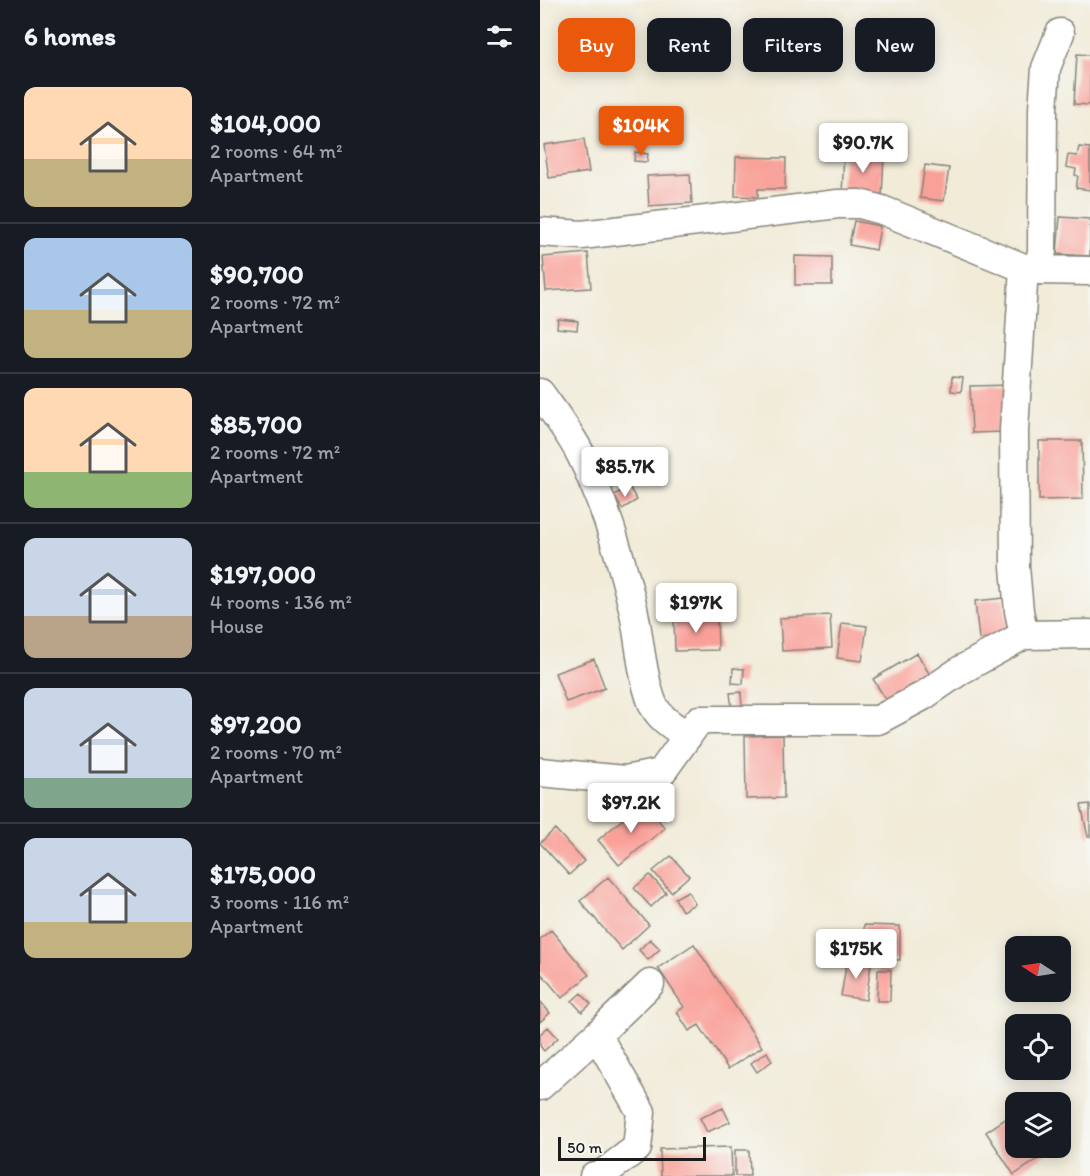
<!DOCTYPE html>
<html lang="en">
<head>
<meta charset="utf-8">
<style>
	:root { --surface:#171b24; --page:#20242c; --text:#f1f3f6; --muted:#9ea1a6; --line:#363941; --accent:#ea580c }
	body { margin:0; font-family:Itim,sans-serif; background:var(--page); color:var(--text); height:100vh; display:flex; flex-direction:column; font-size:22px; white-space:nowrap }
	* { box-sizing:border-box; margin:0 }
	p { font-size:20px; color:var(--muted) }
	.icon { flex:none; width:33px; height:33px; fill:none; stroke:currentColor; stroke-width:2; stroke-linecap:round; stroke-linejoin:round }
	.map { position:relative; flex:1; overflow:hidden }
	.details { display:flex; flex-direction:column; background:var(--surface); width:540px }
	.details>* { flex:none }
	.hud { position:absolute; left:18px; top:18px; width:441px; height:54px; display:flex; gap:12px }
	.needle { width:39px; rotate:282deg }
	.fabs { position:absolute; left:465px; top:936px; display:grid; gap:12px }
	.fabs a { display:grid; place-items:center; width:66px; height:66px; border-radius:12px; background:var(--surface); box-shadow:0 3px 15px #0003; font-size:30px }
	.scale { position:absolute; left:18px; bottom:15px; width:148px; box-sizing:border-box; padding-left:6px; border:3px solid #1c1c1c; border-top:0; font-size:16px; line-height:21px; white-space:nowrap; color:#1c1c1c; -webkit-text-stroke:4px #f6f6f2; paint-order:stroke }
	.price { position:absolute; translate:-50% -51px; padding:0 14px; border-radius:6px; background:#fff; color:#222; font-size:20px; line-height:39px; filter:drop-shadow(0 2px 3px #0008) }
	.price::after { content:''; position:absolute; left:50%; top:36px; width:18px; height:14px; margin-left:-9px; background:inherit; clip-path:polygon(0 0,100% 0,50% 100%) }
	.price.selected { background:var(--accent); color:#fff }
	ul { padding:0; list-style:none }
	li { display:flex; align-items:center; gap:18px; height:150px; padding:0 24px }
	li+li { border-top:2px solid var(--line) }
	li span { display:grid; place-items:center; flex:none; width:168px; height:120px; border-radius:12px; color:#555 }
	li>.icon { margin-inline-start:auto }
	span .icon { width:72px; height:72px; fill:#fffc; stroke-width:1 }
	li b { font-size:26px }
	h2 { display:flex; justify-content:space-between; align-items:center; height:72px; padding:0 24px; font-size:26px }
	.pill { padding:0 21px; border-radius:12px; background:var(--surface); box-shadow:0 3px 15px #0003; font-size:21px; line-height:54px }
	.pill.selected { background:var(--accent); color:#fff }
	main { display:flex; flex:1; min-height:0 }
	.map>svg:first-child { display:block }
	.building { fill:#f9a099 }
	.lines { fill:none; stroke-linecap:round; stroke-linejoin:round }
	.minor-casing { stroke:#86847a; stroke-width:31 }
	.minor { stroke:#fff; stroke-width:28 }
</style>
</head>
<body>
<main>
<section class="details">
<h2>6 homes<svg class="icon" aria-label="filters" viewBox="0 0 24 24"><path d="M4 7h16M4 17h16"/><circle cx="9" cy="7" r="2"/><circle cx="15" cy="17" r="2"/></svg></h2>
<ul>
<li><span style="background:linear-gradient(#ffd9b3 60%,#c2b280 0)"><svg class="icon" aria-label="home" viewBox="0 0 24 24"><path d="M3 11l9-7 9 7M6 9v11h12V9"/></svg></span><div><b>$104,000</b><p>2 rooms · 64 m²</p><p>Apartment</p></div></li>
<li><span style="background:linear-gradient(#a9c7e8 60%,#c2b280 0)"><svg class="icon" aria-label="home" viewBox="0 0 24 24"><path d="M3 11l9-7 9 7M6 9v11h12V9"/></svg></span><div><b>$90,700</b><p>2 rooms · 72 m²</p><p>Apartment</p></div></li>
<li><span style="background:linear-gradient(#ffd9b3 70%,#8fb573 0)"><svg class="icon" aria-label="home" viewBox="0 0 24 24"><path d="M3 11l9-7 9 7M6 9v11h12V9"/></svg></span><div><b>$85,700</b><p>2 rooms · 72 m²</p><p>Apartment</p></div></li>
<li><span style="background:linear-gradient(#c9d6e8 65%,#b9a48a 0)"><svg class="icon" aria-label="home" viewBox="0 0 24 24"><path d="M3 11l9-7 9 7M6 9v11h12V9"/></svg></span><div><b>$197,000</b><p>4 rooms · 136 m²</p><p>House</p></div></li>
<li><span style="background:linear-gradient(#c9d6e8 75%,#7fa58c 0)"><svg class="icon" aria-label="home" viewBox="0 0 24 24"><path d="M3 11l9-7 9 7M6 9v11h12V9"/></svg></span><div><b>$97,200</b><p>2 rooms · 70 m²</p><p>Apartment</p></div></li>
<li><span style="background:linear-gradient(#c9d6e8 70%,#c2b280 0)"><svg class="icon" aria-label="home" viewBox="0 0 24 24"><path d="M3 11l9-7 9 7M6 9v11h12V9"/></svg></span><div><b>$175,000</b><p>3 rooms · 116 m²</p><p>Apartment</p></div></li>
</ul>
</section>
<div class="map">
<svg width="550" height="1176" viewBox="0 0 550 1176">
	<rect width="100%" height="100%" fill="#f6f6f2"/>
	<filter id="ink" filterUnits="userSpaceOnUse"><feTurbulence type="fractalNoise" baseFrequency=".0167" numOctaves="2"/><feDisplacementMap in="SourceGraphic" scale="12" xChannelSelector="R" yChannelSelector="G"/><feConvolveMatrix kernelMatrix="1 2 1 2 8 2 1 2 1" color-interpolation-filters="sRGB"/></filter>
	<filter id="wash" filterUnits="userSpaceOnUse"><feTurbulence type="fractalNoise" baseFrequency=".008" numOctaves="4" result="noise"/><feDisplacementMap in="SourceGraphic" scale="24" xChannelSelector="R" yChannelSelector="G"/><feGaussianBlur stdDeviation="1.35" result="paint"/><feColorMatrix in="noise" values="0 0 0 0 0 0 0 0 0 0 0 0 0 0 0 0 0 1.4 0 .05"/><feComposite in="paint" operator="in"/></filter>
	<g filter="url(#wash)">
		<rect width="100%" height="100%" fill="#f1ebd8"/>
		<g id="blocks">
			<!-- building -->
			<path class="building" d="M537 54 550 55V105L534 104Z
				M44 139 49 172 9 178 4 145Z
				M539 147 550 148V190L536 188 538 176 535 175 536 169 526 167 528 155 537 156Z
				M95 152 108 154 107 162 94 161Z
				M304 152 344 154 342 197 302 195Z
				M196 157 246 158 245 189H218V197L195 196Z
				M385 165 409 168 404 201 380 198Z
				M150 174 152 203 109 206 107 176Z
				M520 217 550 219V256L517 254Z
				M314 221 340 226 336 250 309 245Z
				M48 253 51 288 6 291 3 257Z
				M255 256 292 257V285H255Z
				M18 319 38 321 37 330 17 328Z
				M412 377 423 378 421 392 411 391Z
				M473 385 464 432 432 433 430 386Z
				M499 441H542L543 499 499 500Z
				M89 487 97 500 82 509 74 495Z
				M464 598 468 636 439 639 435 601Z
				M290 615 292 648 242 651 240 618Z
				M177 616 178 650 135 651 134 617Z
				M302 623 327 626 322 661 297 658Z
				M377 653 394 682 351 708 333 679Z
				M54 659 65 688 26 702 15 673Z
				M193 668 204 669 203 684 192 683Z
				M201 692 202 708 192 709 190 693Z
				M243 735 244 798 206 799 205 736Z
				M103 802 125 828 79 865 58 840Z
				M550 804V837H548L541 805Z
				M15 829 44 861 29 875 0 843Z
				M131 856 149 876 131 892 113 871Z
				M110 875 126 893 111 907 94 888Z
				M68 877 109 925 82 950 40 901Z
				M148 891 155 904 142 911 135 898Z
				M324 925 360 926V960L324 959Z
				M11 930 49 975 22 998 0 972V939Z
				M110 939 120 949 108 960 99 950Z
				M154 944 222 1047 188 1069 159 1025 149 1031 137 1012 144 1007 118 968Z
				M307 960 331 964 326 1000 301 996Z
				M338 970H351L350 1001H337Z
				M41 993 51 1004 42 1012 32 1001Z
				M0 1001 10 1013 0 1022Z
				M8 1027 18 1038 4 1051 0 1046V1034Z
				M227 1052 232 1061 217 1072 211 1063Z
				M183 1108 190 1122 167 1132 160 1118Z
				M476 1112V1148H503L507 1153 474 1175 446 1132Z
				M191 1147 192 1176H121L120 1149Z
				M195 1150H209L210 1176H195Z"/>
		</g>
	</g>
	<g filter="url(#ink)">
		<use href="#blocks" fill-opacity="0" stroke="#86847a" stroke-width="1.5"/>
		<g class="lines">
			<!-- minor casing -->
			<g class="minor-casing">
				<path id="minor" d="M0 232 42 235 298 204H320L342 210 484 268 474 430 475 567 479 611 484 635
					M484 268 498 270 550 271
					M498 270 502 251 503 109 506 68 520 33
					M0 393C15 414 31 434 42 457 65 504 81 558 93 608 100 639 101 673 112 702 118 718 134 727 148 736
					M0 772 85 780 121 773 159 720H338L383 696 421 670 484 635 550 634
					M0 1086 57 1035 110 984
					M54 1176 61 1175 97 1148 101 1112 57 1035"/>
			</g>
			<!-- minor -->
			<use href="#minor" class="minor"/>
		</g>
	</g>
</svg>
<div class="fabs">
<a><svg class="needle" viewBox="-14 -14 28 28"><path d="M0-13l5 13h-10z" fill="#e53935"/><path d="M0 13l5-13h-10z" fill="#9ea1a6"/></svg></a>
<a><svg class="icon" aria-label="locate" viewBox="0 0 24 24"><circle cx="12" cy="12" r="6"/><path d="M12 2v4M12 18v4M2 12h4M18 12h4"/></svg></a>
<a><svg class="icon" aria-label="layers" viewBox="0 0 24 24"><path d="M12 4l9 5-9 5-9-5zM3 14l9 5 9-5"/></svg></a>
</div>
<div class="scale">50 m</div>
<b class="price selected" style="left:101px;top:157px">$104K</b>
<b class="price" style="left:323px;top:174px">$90.7K</b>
<b class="price" style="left:85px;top:498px">$85.7K</b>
<b class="price" style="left:156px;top:634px">$197K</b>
<b class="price" style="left:91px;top:834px">$97.2K</b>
<b class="price" style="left:316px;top:980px">$175K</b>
<div class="hud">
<a class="pill selected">Buy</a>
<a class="pill">Rent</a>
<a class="pill">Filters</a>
<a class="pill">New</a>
</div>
</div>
</main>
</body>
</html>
